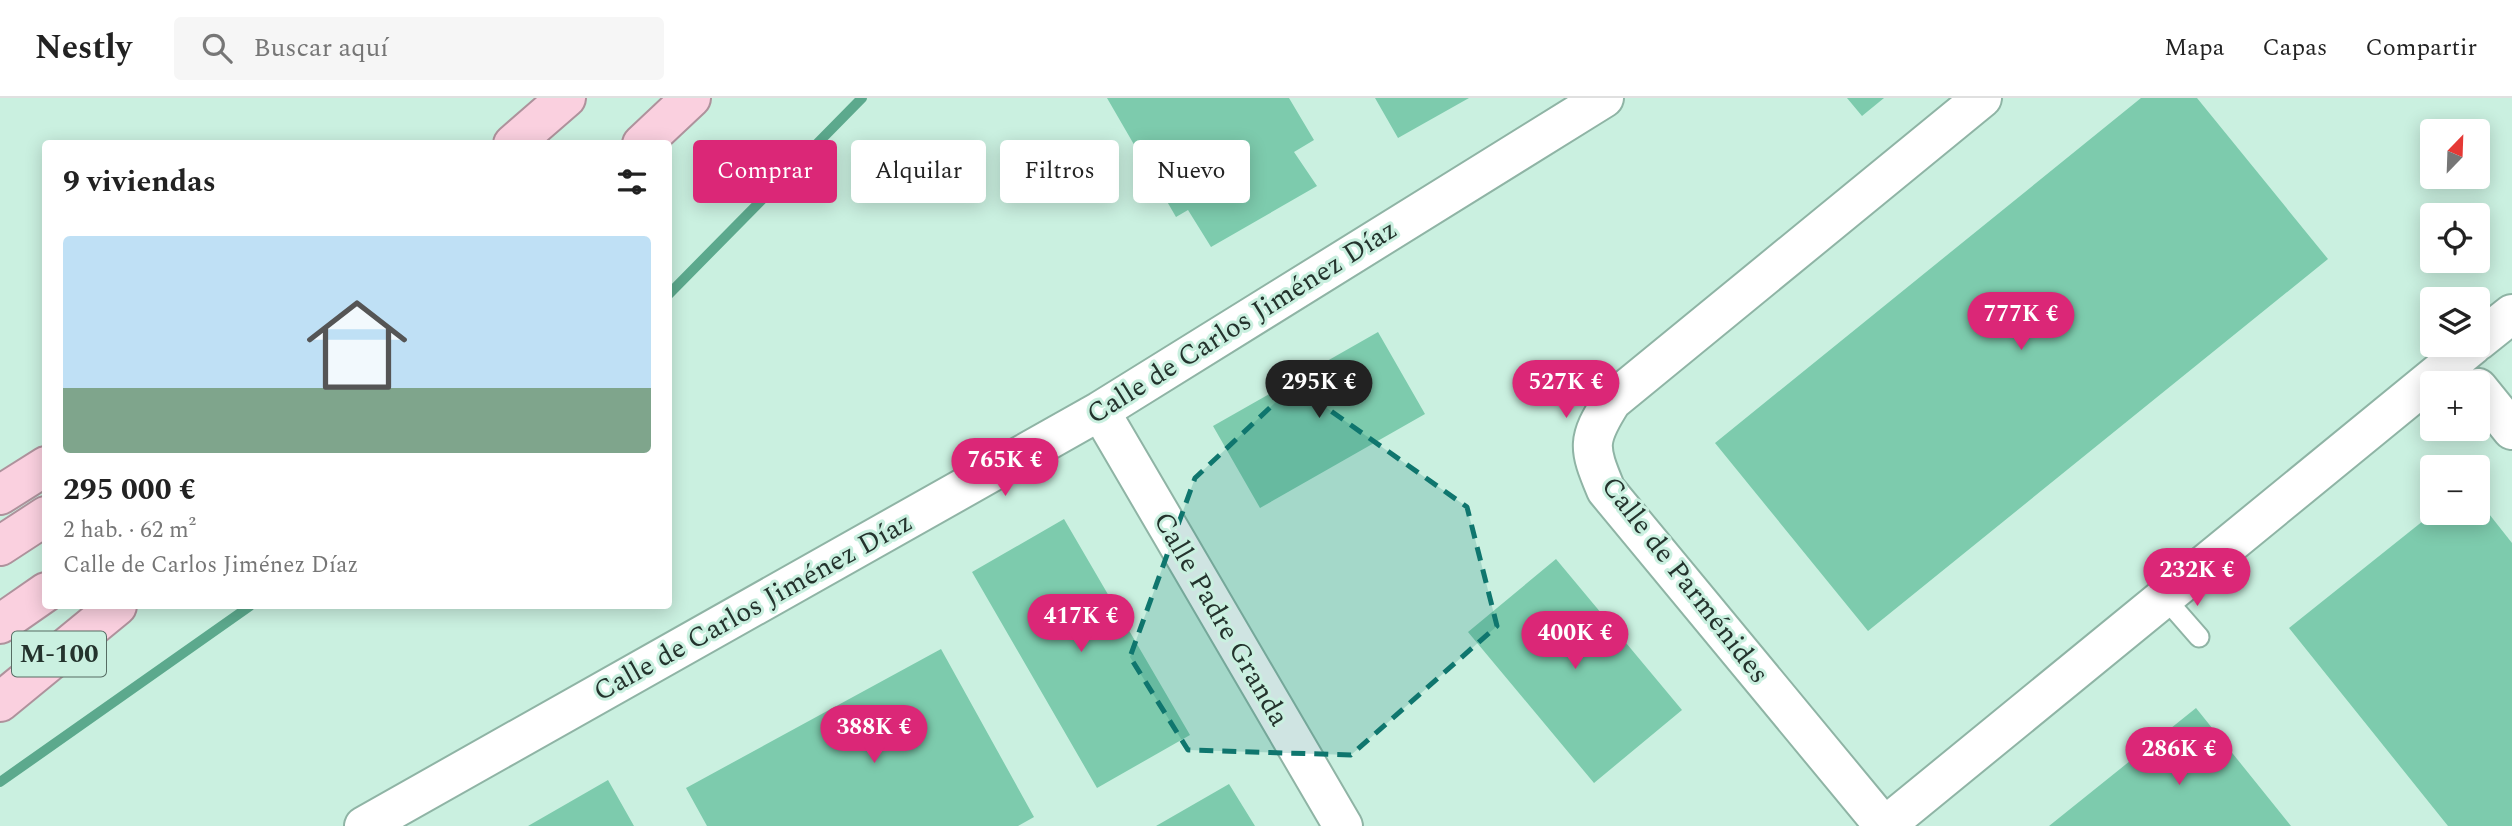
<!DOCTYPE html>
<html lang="es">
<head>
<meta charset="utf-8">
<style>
	:root { --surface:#fff; --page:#f6f6f6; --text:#222; --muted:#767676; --line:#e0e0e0; --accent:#db2777 }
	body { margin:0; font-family:Spectral,serif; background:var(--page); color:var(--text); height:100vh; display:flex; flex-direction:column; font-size:26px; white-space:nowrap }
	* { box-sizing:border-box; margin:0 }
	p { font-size:23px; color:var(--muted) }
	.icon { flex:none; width:38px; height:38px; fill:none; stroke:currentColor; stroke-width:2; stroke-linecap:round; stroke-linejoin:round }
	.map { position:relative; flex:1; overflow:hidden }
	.panel { position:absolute; left:42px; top:42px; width:630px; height:469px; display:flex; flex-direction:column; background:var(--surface); border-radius:7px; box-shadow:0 4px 18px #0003 }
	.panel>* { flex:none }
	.banner { position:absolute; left:693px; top:42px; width:665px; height:63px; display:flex; gap:14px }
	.needle { width:46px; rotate:23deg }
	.tools { position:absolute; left:2420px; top:21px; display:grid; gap:14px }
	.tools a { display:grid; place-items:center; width:70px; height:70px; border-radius:7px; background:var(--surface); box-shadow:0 4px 18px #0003; font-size:35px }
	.price { position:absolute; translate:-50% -60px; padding:0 16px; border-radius:24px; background:var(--accent); color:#fff; font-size:23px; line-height:46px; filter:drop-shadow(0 2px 4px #0008) }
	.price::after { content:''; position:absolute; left:50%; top:42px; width:21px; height:16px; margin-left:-10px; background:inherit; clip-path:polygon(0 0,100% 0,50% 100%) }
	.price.on { background:#222; color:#fff }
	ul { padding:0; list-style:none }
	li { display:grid; align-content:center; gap:14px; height:371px; padding:0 21px }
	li+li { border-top:2px solid var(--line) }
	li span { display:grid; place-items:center; height:217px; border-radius:7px; color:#555 }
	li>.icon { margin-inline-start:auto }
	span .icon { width:126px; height:126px; fill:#fffc; stroke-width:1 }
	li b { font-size:30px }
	h2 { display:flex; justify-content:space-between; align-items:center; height:84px; padding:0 21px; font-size:30px }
	.tag { padding:0 24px; border-radius:7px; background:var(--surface); box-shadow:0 4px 18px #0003; font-size:24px; line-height:63px }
	.tag.on { background:var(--accent); color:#fff }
	header { display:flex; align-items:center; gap:42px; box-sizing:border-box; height:98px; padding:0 35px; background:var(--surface); border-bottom:2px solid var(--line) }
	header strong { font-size:33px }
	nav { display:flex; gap:38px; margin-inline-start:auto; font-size:24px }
	.search { width:490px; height:63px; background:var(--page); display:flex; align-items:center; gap:18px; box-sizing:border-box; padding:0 24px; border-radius:7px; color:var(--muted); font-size:26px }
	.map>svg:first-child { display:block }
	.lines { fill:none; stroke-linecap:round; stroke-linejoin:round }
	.stream { stroke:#5ca98d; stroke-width:10 }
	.building { fill:#7dcbad }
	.service-casing { stroke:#8fb4a5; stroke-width:23 }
	.minor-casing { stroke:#8fb4a5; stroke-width:42 }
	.trunk-casing { stroke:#ae929c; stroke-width:42 }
	.service { stroke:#fff; stroke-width:19 }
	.minor { stroke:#fff; stroke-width:38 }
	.trunk { stroke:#fad0df; stroke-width:38 }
	.marked { fill:#0f766e; fill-opacity:0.2; stroke:#0f766e; stroke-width:5; stroke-dasharray:14 9; stroke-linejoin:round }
	.labels { text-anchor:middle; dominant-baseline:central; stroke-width:6; stroke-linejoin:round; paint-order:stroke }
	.shield { fill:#caf0e0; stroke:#566c63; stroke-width:2 }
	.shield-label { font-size:26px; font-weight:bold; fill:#24332d }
	.street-label { font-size:28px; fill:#24332d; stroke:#caf0e0 }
</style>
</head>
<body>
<header>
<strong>Nestly</strong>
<div class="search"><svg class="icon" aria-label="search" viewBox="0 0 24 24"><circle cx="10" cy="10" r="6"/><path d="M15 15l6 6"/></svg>Buscar aquí</div>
<nav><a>Mapa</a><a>Capas</a><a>Compartir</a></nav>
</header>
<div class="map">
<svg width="2512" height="728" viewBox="0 0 2512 728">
	<rect width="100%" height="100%" fill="#caf0e0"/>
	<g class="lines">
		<!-- stream -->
		<path class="stream" d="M668 197 862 0
			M0 684 250 508"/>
	</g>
	<!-- building -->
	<path class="building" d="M1107 0H1289L1314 42 1294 54 1317 88 1211 149 1188 112 1176 119Z
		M1375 0H1469L1398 40Z
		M1847 0H1884L1862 18Z
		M2141 0H2197L2328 161 1868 533 1715 345Z
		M1378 234 1425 316 1260 410 1213 328Z
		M2478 402 2512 445V728H2448L2289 530 2433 415H2478Z
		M1064 421 1190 637 1097 690 972 474Z
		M1556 461 1682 612 1594 685 1468 534Z
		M941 551 1034 719 1018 728H707L686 690Z
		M2196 610 2291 728H2049Z
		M608 682 634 728H528Z
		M1229 686 1255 728H1156Z"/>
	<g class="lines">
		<!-- service casing -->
		<g class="service-casing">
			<path id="service" d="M2164 499 2199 539"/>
		</g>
		<!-- minor casing -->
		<g class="minor-casing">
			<path id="minor" d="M2478 243 2512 216
				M2478 290 2512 332
				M1100 313 1343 728
				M364 728 1100 313 1604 0
				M1884 728 1606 392C1588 349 1587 342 1612 303L1982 0
				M1885 728 2473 247"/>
		</g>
		<!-- trunk casing -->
		<g class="trunk-casing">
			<path id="trunk" d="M513 46 566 0
				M642 46 691 0
				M0 397 46 368
				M0 448 46 418
				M0 526 46 494
				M0 604 117 508"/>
		</g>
		<!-- service -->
		<use href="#service" class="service"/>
		<!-- minor -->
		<use href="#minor" class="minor"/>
		<!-- trunk -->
		<use href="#trunk" class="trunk"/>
	</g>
	<!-- marked area -->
	<path class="marked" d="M1294 287 1467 409 1497 528 1351 657 1188 652 1130 559 1195 380Z"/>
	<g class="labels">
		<!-- shield labels -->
		<rect class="shield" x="12" y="533.5" width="94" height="45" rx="5"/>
		<g class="shield-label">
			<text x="59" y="556">M-100</text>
		</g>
		<!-- street labels -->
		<g class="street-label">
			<text transform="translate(1242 224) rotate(-32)">Calle de Carlos Jiménez Díaz</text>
			<text transform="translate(1685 482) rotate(52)">Calle de Parménides</text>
			<text transform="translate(753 509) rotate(-29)">Calle de Carlos Jiménez Díaz</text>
			<text transform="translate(1221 521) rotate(60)">Calle Padre Granda</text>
		</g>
	</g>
</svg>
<div class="tools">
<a><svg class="needle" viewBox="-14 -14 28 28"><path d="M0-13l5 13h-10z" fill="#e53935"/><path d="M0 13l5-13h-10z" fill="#767676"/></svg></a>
<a><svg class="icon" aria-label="locate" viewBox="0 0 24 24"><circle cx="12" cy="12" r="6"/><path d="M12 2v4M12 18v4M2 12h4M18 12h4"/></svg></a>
<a><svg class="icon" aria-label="layers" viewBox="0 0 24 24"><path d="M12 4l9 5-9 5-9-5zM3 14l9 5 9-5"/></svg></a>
<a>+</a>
<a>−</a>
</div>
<b class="price" style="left:2021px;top:254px">777K €</b>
<b class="price on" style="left:1319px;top:322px">295K €</b>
<b class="price" style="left:1566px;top:322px">527K €</b>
<b class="price" style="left:1005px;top:400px">765K €</b>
<b class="price" style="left:2197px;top:510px">232K €</b>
<b class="price" style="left:1081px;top:556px">417K €</b>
<b class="price" style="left:1575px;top:573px">400K €</b>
<b class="price" style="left:874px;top:667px">388K €</b>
<b class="price" style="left:2179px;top:689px">286K €</b>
<div class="banner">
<a class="tag on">Comprar</a>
<a class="tag">Alquilar</a>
<a class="tag">Filtros</a>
<a class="tag">Nuevo</a>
</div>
<section class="panel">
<h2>9 viviendas<svg class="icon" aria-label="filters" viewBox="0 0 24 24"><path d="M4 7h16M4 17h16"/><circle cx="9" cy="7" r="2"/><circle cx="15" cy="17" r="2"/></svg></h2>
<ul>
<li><span style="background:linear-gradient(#bfe0f5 70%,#7fa58c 0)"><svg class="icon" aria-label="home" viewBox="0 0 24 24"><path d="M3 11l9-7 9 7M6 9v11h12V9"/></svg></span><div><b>295 000 €</b><p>2 hab. · 62 m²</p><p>Calle de Carlos Jiménez Díaz</p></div></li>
</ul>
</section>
</div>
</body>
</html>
